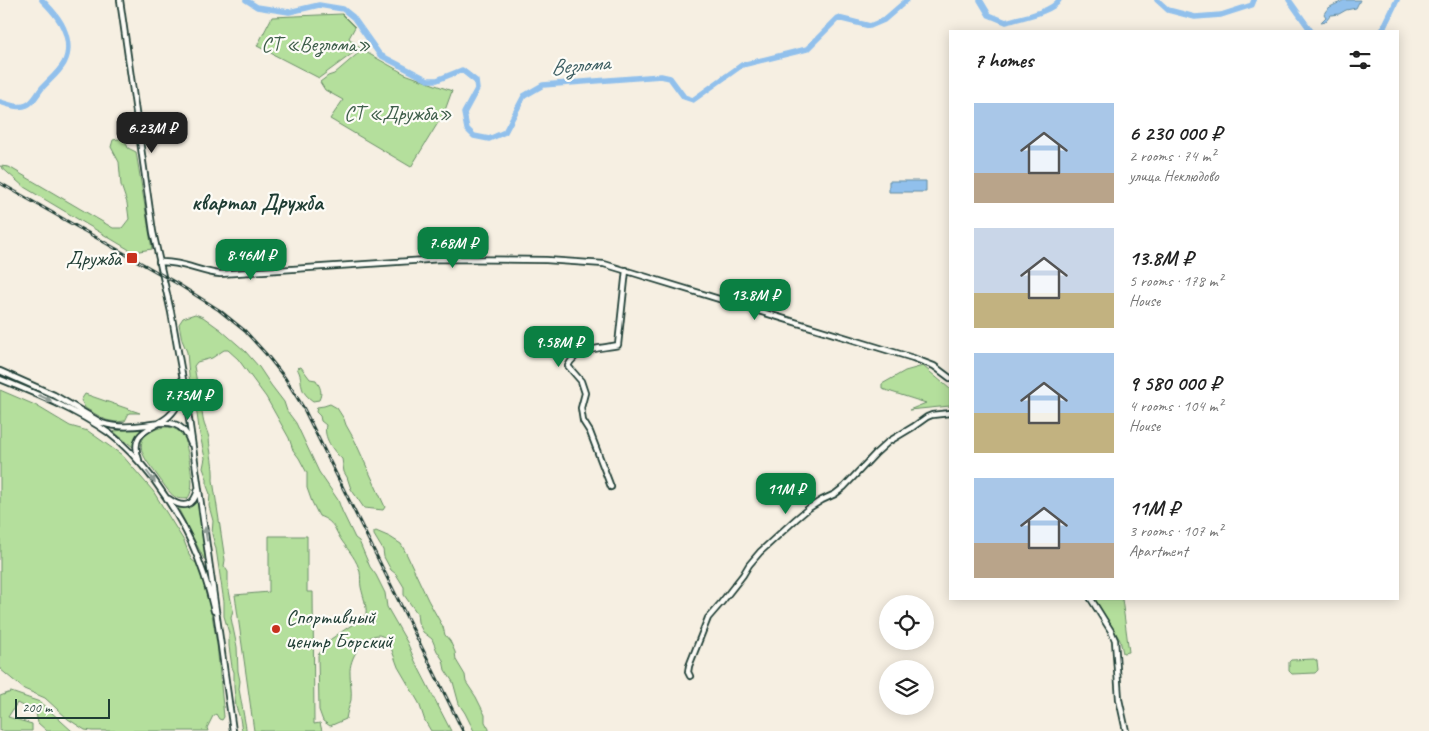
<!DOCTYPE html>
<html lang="en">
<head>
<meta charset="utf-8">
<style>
	:root { --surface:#fff; --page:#f6f6f6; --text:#222; --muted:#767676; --accent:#0b8043 }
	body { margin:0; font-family:Caveat,sans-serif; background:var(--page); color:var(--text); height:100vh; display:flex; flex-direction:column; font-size:19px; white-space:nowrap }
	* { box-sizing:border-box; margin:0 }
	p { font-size:16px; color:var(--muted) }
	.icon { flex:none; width:28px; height:28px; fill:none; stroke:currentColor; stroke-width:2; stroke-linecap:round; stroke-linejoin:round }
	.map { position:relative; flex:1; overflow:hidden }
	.side { position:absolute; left:949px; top:30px; width:450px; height:570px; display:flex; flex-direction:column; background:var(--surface); border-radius:0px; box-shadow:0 2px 12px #0003 }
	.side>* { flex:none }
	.buttons { position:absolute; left:879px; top:595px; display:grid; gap:10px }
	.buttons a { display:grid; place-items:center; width:55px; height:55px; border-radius:50%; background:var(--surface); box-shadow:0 2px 12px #0003; font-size:25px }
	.scale { position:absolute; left:15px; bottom:12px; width:95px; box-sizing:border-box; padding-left:5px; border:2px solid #1f3d34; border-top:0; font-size:14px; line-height:18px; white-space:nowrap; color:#1f3d34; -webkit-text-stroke:4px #fdfcf7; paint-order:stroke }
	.price { position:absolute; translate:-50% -42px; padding:0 11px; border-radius:10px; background:var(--accent); color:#fff; font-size:16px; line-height:32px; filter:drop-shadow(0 1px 2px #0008) }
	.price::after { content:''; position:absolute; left:50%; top:30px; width:15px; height:11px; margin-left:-8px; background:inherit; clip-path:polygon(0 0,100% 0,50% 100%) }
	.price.current { background:#222; color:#fff }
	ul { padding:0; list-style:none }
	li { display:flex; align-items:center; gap:15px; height:125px; padding:0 25px }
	li span { display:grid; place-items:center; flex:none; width:140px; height:100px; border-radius:0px; color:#555 }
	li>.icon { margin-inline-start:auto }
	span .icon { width:60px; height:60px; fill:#fffc; stroke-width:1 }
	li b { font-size:21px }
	h2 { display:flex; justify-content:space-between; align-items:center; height:60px; padding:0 25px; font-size:21px }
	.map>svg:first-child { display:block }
	.green { fill:#b4df9c; stroke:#6a8e68 }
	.water { fill:#91c0ec; stroke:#638ca2 }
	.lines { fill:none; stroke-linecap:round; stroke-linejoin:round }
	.river { stroke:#91c0ec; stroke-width:5.5 }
	.secondary-casing { stroke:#1f3d34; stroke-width:8 }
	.secondary { stroke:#fdfcf7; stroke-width:4.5 }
	.rail-casing { stroke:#1f3d34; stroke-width:3 }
	.rail { stroke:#fdfcf7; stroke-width:1; stroke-dasharray:4; stroke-linecap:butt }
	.oneway { fill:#8e9c96 }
	.poi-dot { fill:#c8321e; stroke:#fdfcf7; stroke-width:2 }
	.labels { text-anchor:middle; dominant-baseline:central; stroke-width:4.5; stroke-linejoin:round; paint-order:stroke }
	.park-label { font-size:21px; fill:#3d5d49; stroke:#fdfcf7 }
	.poi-label { font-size:21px; fill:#1f3d34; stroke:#fdfcf7; text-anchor:end }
	.water-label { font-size:22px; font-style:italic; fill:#3c5e62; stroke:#fdfcf7 }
	.neighbourhood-label { font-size:22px; font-weight:bold; fill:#1f3d34; stroke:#fdfcf7 }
</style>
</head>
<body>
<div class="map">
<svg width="1429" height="731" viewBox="0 0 1429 731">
	<rect width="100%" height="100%" fill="#f6efe2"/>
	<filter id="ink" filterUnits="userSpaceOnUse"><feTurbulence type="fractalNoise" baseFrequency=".02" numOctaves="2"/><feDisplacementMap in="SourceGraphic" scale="10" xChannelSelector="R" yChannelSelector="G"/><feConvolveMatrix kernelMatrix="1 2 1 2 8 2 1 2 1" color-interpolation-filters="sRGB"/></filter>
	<g filter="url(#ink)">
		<!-- green -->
		<path class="green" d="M342 14 355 27 349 38 360 48 319 78 257 46 272 17Z
			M362 50 405 74 452 91 444 113 411 167 330 119 343 100 325 90 320 82 328 76 334 74Z
			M124 138 128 148 136 152 152 249 133 252 24 187 0 166 9 167 113 228H122L129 219 127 203 121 185 119 162 111 147 113 140Z
			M195 314 203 317 221 330 245 351 259 367 271 385 284 402 287 411 296 423 319 472 338 500 342 511 355 538 359 541 370 567 376 575 385 593 387 607 407 642 415 661 451 731H431L425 721 419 703 398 667 390 645 386 638C385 637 379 635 379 635 363 635 349 659 350 673 350 682 352 690 351 700 349 707 347 712 346 719L330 726 323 721 319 710 318 655 331 639 362 618 366 614C367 605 363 597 361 587 360 582 361 577 360 572 357 560 349 551 342 541 334 529 335 522 319 516L312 502 307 488V473L299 458 293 450 289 438 266 397 238 359 228 350H224L212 358 197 362 194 366C197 384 201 401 203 419 204 426 208 432 209 438 210 452 214 467 213 480L225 560 224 566 228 572V586L233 610 231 618 237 647 238 671 240 681 239 689 246 728V731H242L240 718 236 707 234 687V672L232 667 229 646V633L224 616V602L216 549 212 534 213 521 209 506 210 494 207 486V479L203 468 205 458 200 435 196 407 191 399 187 352 182 340 179 324 183 318Z
			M923 366 950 389V406L909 410 926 403 882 389V384L905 371Z
			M301 367 310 379 316 380C320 387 323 392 319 400L313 401C296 389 305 382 297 368Z
			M0 390 35 405 70 426 88 431 122 455 153 491 184 541 191 559 197 564 203 578 206 595 210 603 217 644 224 717 222 720 219 719 216 714 213 716 207 728 208 731H92L85 730 68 719 45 698 24 689 0 669Z
			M85 394 140 413H129L125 421 116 422 106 420 85 408 81 400Z
			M330 404 337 408 344 419 346 425 355 441 385 507 383 510 364 508 351 489 347 477 344 472 342 459C333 451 323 437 326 425L321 421 320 416 316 412 317 407 324 406Z
			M165 427C174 427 180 431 185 438 187 453 198 488 187 499 182 499 179 499 175 497 168 492 163 483 157 475 153 469 147 463 144 456 135 438 150 429 165 427Z
			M140 428 141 429 137 436 133 447 114 432 115 431Z
			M198 501 206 559H204L178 508H189Z
			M376 531 390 537 401 544 407 555 428 600 443 627 445 635 450 641 455 652 456 660 465 675 466 682 476 697 485 715V722L489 729V731H474L465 713 459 704 453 682 445 670 443 660 437 651 432 639 423 632 418 622 417 613 404 595V587L396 574 391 570 384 557 383 550 374 535V532Z
			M269 536H307V592H313L314 724 320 723 322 731H254L235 595 269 592Z
			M1095 599H1122L1129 652 1123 653 1120 640Z
			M1314 659 1317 661 1318 670 1315 673 1292 674 1289 671V662L1291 660Z
			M11 692 40 702 72 731H47L38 723 36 713 17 703 8 717 32 724V731H0V696Z"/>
		<!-- water -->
		<path class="water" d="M1344 0H1360L1356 8 1346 10 1339 14 1331 15 1326 21 1321 22 1326 17 1324 14C1328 5 1337 5 1344 0Z
			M889 181H926V192H889Z"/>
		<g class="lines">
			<!-- river -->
			<path class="river" d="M246 0 257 7 289 12 319 5 343 9 353 17 380 55 428 80H437L462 70 476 81 477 89 464 113 467 129 474 136 489 139 505 132 524 96 543 85 661 76 670 78 684 97 693 100 742 65 807 49 838 18 870 26 884 20 907 0
				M980 0 989 15 1006 22C1019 18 1053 12 1059 0
				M1157 0 1168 10 1195 17 1221 15 1252 5 1254 0
				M1289 0 1311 31
				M1382 31 1397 0
				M0 102C8 104 18 109 27 105 34 102 37 94 42 88 56 73 72 63 67 39 64 23 53 11 42 0"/>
			<!-- secondary casing -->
			<g class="secondary-casing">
				<path id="secondary" d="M120 0 153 232 171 312 185 391 233 731
					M159 262C181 261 200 272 220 274L441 259 546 260 604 264 913 358 934 366 950 378
					M0 371 54 395 102 423C116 428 131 427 146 425 155 424 165 421 174 424 183 427 188 435 191 444
					M0 379C37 394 76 410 109 433 126 446 141 463 154 480 184 521 203 561 214 611
					M139 460C128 429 154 430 169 416 179 407 182 395 182 383
					M611 487 590 432 583 421 581 408 585 393 581 381 568 366C577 347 601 349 618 345L626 270
					M169 499C183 509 194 507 198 489
					M1091 599 1111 631 1115 640 1119 699 1126 731
					M690 676 688 672 689 666 708 618 721 603 743 575 749 565 760 552 796 519 809 508 822 500 835 494 844 487 876 453 888 442 913 427 927 417 932 415 950 413"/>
			</g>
			<!-- secondary -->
			<use href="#secondary" class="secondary"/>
			<!-- rail casing -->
			<g class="rail-casing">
				<path id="rail" d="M0 183 178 284 219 310 245 331 266 354 285 378 303 407 463 731"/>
			</g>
			<!-- rail -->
			<use href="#rail" class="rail"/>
		</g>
		<!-- one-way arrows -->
		<defs><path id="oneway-solid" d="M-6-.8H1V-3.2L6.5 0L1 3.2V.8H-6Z" transform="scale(1.25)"/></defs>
		<g class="oneway">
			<use href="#oneway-solid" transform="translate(45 398) rotate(25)"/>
			<use href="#oneway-solid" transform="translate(151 477) rotate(53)"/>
			<use href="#oneway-solid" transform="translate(206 534) rotate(-98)"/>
		</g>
	</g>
	<!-- markers -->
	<g class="poi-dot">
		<rect x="126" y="252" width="12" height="12" rx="2.5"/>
		<circle cx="276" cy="629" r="5"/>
	</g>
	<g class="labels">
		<!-- park labels -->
		<g class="park-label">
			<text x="316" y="44">СТ «Везлома»</text>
			<text x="398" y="113">СТ «Дружба»</text>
		</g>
		<!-- poi labels -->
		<g class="poi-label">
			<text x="121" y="258">Дружба</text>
			<text x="286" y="617" text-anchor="start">Спортивный<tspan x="286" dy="24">центр Борский</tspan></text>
		</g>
		<!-- water labels -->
		<g class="water-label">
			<text transform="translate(580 65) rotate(-5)">Везлома</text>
		</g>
		<!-- neighbourhood labels -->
		<g class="neighbourhood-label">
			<text x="257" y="203">квартал Дружба</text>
		</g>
	</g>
</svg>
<div class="buttons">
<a><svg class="icon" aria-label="locate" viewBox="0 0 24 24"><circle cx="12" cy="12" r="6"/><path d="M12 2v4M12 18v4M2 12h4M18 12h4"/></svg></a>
<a><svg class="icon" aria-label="layers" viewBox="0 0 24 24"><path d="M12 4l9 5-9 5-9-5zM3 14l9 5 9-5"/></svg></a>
</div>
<div class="scale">200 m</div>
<b class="price current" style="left:152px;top:154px">6.23M ₽</b>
<b class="price" style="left:453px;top:269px">7.68M ₽</b>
<b class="price" style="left:251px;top:281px">8.46M ₽</b>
<b class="price" style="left:755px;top:321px">13.8M ₽</b>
<b class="price" style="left:559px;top:368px">9.58M ₽</b>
<b class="price" style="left:188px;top:421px">7.75M ₽</b>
<b class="price" style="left:786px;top:515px">11M ₽</b>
<section class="side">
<h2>7 homes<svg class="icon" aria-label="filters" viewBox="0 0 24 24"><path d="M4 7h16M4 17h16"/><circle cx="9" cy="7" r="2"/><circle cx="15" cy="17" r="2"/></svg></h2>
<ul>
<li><span style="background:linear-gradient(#a9c7e8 70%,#b9a48a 0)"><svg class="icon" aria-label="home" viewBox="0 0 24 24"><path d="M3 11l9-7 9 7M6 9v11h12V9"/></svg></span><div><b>6 230 000 ₽</b><p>2 rooms · 74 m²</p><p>улица Неклюдово</p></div></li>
<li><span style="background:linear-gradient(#c9d6e8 65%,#c2b280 0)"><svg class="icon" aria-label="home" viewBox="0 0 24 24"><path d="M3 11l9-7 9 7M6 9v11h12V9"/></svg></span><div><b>13.8M ₽</b><p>5 rooms · 178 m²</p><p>House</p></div></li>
<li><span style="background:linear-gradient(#a9c7e8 60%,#c2b280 0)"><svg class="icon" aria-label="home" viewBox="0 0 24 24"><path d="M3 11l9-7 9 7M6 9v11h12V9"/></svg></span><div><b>9 580 000 ₽</b><p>4 rooms · 104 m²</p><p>House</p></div></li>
<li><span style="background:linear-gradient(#a9c7e8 65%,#b9a48a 0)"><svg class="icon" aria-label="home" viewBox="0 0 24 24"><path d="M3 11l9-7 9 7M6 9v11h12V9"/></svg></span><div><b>11M ₽</b><p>3 rooms · 107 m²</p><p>Apartment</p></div></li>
</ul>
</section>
</div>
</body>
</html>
